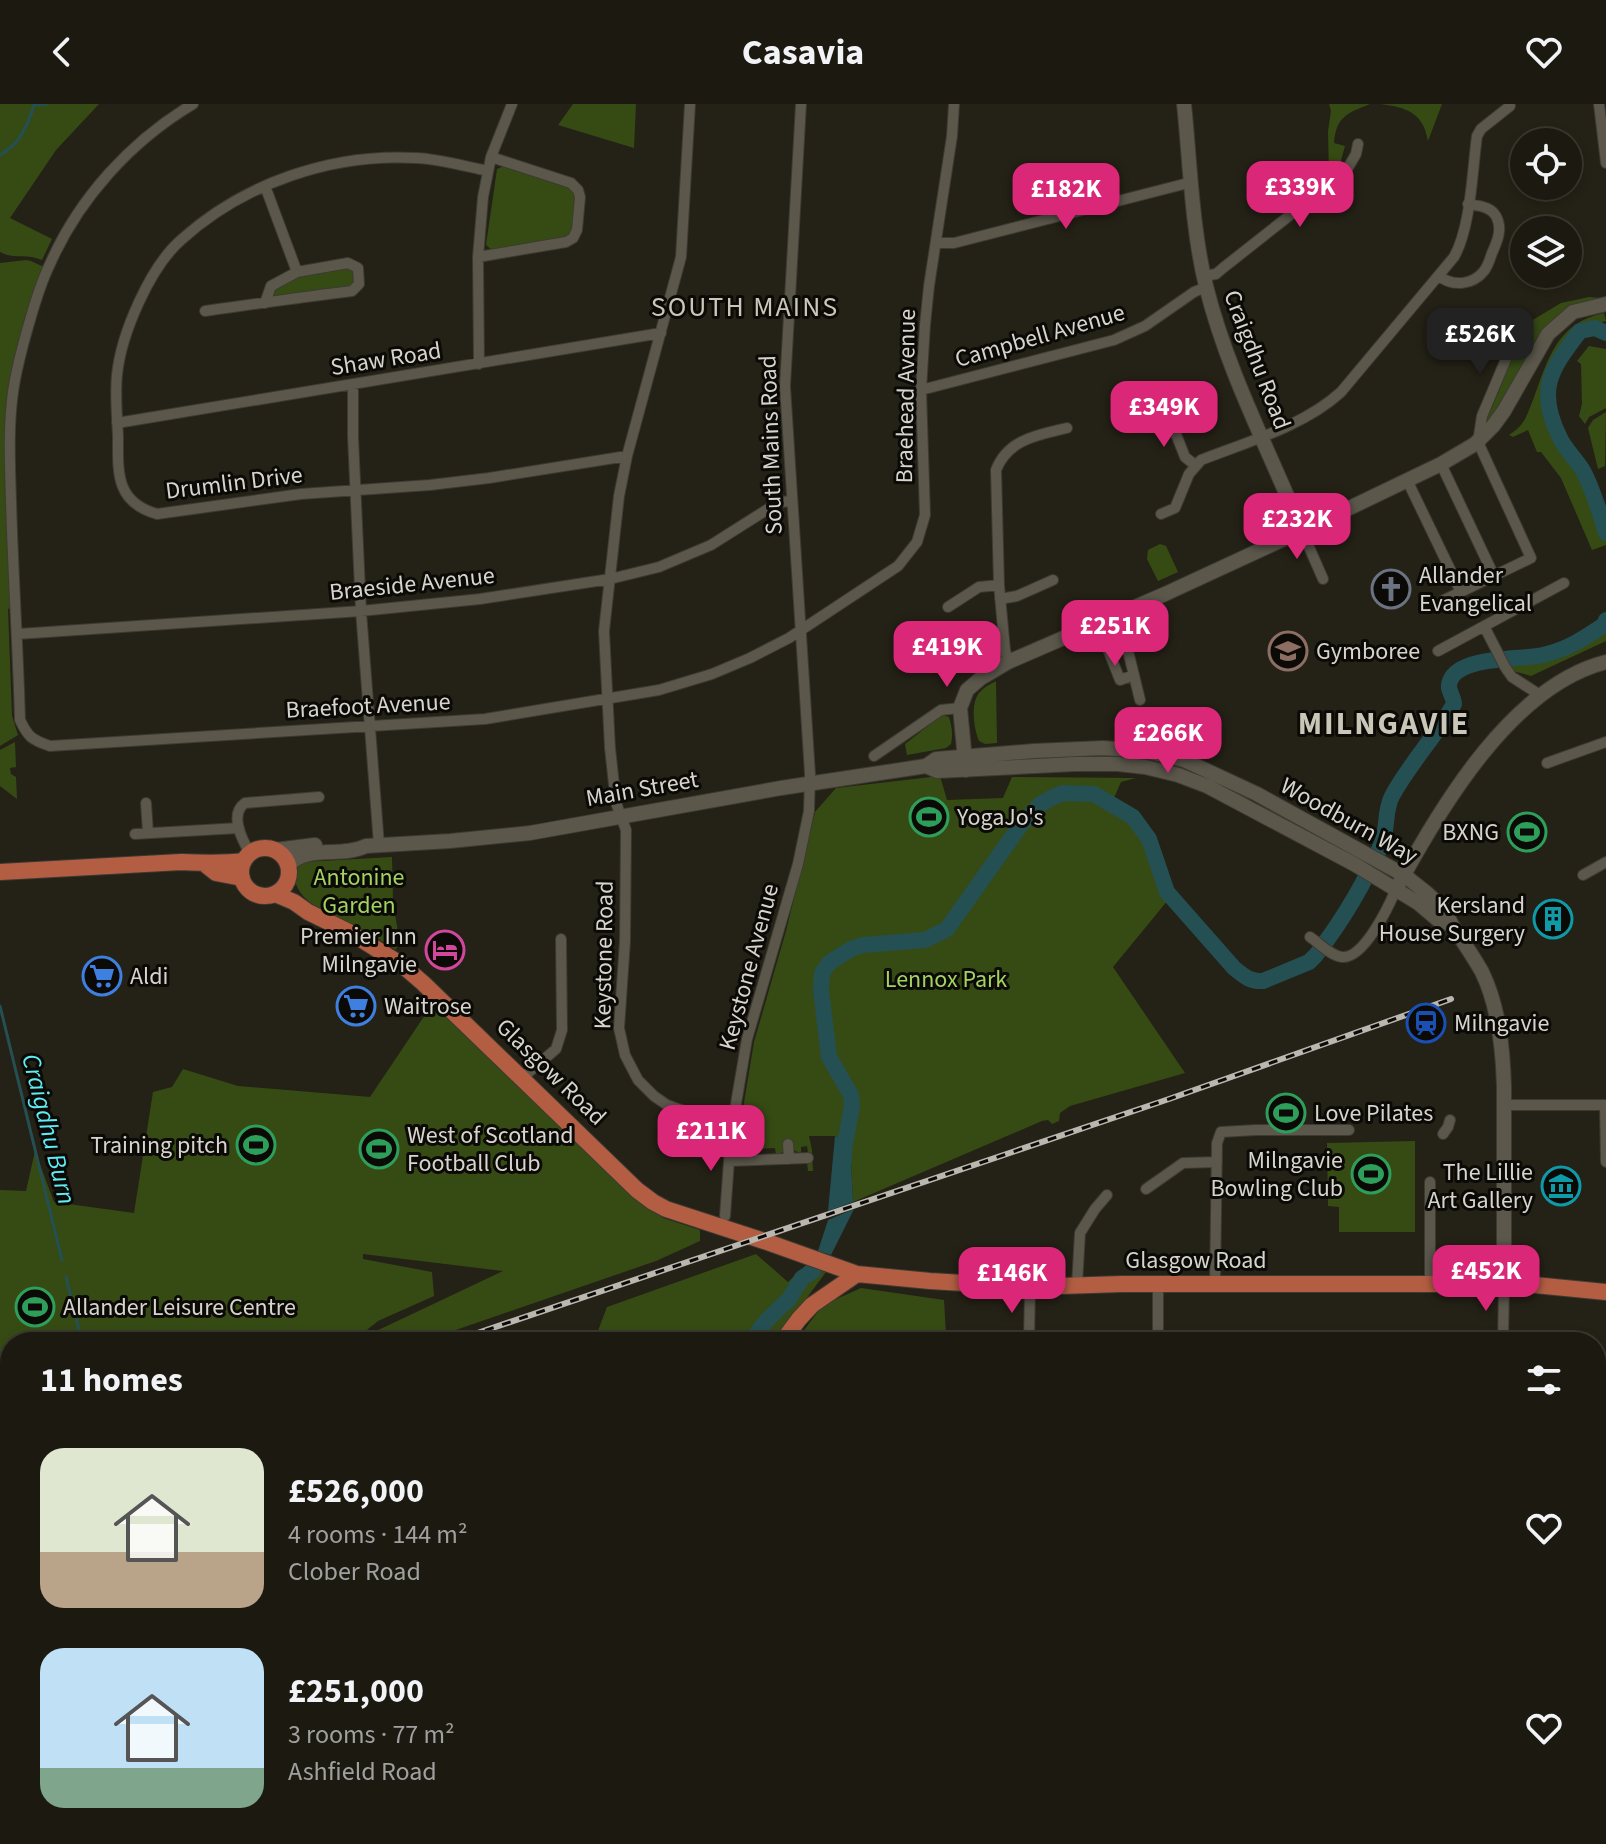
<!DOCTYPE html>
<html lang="en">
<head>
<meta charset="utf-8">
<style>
	:root { --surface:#1b1910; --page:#28261e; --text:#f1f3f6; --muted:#a0a09f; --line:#393830; --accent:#db2777 }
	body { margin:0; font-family:"Source Sans 3",sans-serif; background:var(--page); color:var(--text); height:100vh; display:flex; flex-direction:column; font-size:30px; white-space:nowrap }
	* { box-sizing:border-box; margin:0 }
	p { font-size:26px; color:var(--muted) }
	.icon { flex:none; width:44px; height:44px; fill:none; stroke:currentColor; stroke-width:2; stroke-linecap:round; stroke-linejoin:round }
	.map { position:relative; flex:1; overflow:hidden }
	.side { position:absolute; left:0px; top:1228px; width:1606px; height:512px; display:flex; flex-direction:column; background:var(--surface); border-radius:32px 32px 0 0; box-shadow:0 4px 12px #0003,0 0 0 2px var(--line) }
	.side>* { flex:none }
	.tools { position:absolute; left:1510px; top:24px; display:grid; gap:16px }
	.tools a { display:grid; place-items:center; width:72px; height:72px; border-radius:50%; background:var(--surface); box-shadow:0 4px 12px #0003,0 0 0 2px var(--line); font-size:40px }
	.price { position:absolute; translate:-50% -68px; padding:0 18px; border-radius:16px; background:var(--accent); color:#fff; font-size:26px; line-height:52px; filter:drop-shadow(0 2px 4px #0008) }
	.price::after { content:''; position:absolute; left:50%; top:48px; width:24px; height:18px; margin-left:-12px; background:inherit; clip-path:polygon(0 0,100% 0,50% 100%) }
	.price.on { background:#222; color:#fff }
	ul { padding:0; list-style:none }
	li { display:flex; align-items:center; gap:24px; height:200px; padding:0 40px }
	li span { display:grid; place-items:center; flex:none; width:224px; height:160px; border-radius:24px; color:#555 }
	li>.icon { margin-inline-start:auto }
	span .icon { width:96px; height:96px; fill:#fffc; stroke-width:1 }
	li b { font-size:34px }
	h2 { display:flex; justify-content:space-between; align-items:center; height:96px; padding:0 40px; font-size:34px }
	header { display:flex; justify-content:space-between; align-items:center; height:104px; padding:0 40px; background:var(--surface); font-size:36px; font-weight:700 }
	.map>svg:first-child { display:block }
	.green { fill:#364b14 }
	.water { fill:#245053 }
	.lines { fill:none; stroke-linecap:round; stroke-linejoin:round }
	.stream { stroke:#245053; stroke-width:3 }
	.river { stroke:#245053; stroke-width:16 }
	.street-casing { stroke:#3d3a33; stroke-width:12 }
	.secondary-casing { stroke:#3d3a33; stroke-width:16 }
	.primary-casing { stroke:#3d3a33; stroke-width:18 }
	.street { stroke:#5b574b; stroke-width:10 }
	.secondary { stroke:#5b574b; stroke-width:14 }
	.primary { stroke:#b35e43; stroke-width:16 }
	.rail-casing { stroke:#b9b7af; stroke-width:6 }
	.rail { stroke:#0c0a06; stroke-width:3; stroke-dasharray:9; stroke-linecap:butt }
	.labels { text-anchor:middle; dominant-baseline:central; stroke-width:6; stroke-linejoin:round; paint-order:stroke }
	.street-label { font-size:24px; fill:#d6d4cd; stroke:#0c0a06 }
	.poi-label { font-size:24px; fill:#d6d4cd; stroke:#0c0a06; text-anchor:start }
	.park-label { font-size:24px; fill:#a4d260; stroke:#0c0a06 }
	.water-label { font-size:26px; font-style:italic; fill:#5fecf5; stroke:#0c0a06 }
	.quarter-label { font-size:28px; letter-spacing:2px; fill:#cac7b8; stroke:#0c0a06 }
	.district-label { font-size:32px; font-weight:bold; letter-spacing:2px; fill:#cac7b8; stroke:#0c0a06 }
</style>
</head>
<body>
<header><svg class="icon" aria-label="back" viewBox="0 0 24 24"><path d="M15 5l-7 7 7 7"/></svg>Casavia<svg class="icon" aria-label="heart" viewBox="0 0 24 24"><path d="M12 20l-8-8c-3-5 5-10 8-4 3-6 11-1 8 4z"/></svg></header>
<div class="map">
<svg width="1606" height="1740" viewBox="0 0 1606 1740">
	<rect width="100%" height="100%" fill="#242116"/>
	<!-- green -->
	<path class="green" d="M0 0H99L56 46 10 114 52 135 42 156C26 149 14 156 0 148Z
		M573 0H636L634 44 558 21Z
		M1329 0H1370C1347 9 1336 13 1334 39L1345 42 1340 60 1329 73 1328 27 1331 7Z
		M1379 0H1442L1428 37C1423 8 1406 3 1379 0Z
		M504 62 570 83C582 95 577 123 566 134L493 147 486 141 497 65Z
		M26 156 31 157 44 163 10 284 22 629 21 630 15 613 10 504 8 505 12 612 18 631 0 642V159Z
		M347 162H350L358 175 348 184 274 192 272 189 273 186 298 174Z
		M1589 193 1600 194 1601 195 1583 200 1518 275 1481 328 1499 287 1513 248 1519 234 1529 226 1531 217 1561 199Z
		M1604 209 1606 217 1578 225 1557 251 1542 287 1544 313 1576 366 1606 438V441L1592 446 1561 374 1541 348H1537L1528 326 1513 333 1509 331C1525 321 1526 313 1533 296 1548 256 1556 219 1604 209Z
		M1589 242 1606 245V304L1589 313 1585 320 1579 312 1582 300 1581 260 1577 257Z
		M1606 308 1605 362 1598 365 1588 324 1593 316Z
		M1160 440 1166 442 1178 468 1158 477 1147 455 1148 446Z
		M1606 522V537L1531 572 1513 567 1510 560C1549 553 1576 550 1606 522Z
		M996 577 997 639 985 640 979 637C974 625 970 601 979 589 983 584 990 580 996 577Z
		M942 611 949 613C952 622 953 631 951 640L946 644 907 651 905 640Z
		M15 638 16 663 10 664 11 670 16 673 17 695 0 682V646Z
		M940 672 947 696 1003 694 1012 673 1136 674 1176 685 1136 674 1121 678 1114 694 1147 722 1168 796 1113 863 1185 969 1070 1002 1060 1009 1059 1017 1052 1020 1048 1016 1042 1017 853 1098 850 1038 835 1032H809L812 1046 813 1067H808L807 1058 811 1057 810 1049H808L807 1042 801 1043V1049L795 1047 793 1044H784L783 1048 776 1051 775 1044 756 1045 755 1050H739L736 1045 738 1035 754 938 786 827 815 708 836 684Z
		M392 753 393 798 399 834 396 846C383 838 371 830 358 823 339 812 304 804 296 780 294 774 296 768 298 762L303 758Z
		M433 899 641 1098 663 1114 700 1126V1137L656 1157 421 1238H353L503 1167 363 1150V1155L432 1168 434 1192 378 1217 352 1238H10V1342H0V1086L26 1087 35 1047 54 1098 134 1109 153 988 172 983 183 965 238 982 370 993Z
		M1415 1037V1128H1339V1103L1328 1102 1327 1039Z
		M756 1150 788 1178 806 1161 826 1168 774 1238H583L596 1232 607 1203Z
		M861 1184 944 1196 946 1230 938 1238H795L823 1201Z
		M10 1364V1647L0 1660V1365Z
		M10 1656V1729L4 1740H0V1671Z
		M1596 1666 1606 1687V1740H943L941 1730H1596Z
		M12 1730H418L409 1740H6Z
		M473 1730H616L607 1740H464Z"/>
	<!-- water -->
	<path class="water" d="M835 1032 850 1038 853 1098 828 1107Z
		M854 1105 831 1151 818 1147 828 1116Z
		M647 1730H723L715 1740H639Z"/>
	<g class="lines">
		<!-- stream -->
		<path class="stream" d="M0 51C20 40 28 21 34 1L47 0
			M0 902 62 1156
			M66 1173 82 1238
			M0 1394 10 1396"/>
		<!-- river -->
		<path class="river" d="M1606 229 1595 224 1580 227C1550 266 1536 286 1560 334 1565 345 1575 354 1582 365 1592 382 1600 409 1606 429
			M844 1057V1045L852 1003 851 991 829 953 821 886 822 869 830 858 851 845 863 841 925 836 947 825 1020 722 1039 701 1051 694 1063 689 1094 690 1133 713 1149 735 1167 788 1234 864C1244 872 1250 878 1263 877L1309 858 1316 851C1342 817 1365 779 1382 739 1388 724 1384 708 1392 692 1410 659 1436 632 1454 600 1454 592 1446 586 1450 577 1459 552 1521 556 1543 551 1568 545 1583 535 1604 521L1606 516
			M750 1238 767 1216 789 1195 802 1174 813 1167
			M0 1677 10 1661"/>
		<!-- street casing -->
		<g class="street-casing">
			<path id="street" d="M193 0C131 37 79 94 50 160 40 180 34 202 28 223 22 244 16 267 13 288 8 324 10 361 11 397 13 470 18 543 20 616 28 633 32 636 50 642L485 615 659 586 712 570 750 554 789 534 898 462 917 438 925 411 921 286 925 221 929 182 952 32 954 0
				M690 0 681 153 627 352 619 392 604 527 610 644 616 699 626 726 625 837 619 924 625 951 638 976 654 992 667 1001 732 1024
				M1599 0 1606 59
				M488 67C464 62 440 55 416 54 332 49 244 79 181 136 150 163 121 230 117 271 115 291 117 312 118 332 118 368 115 398 157 410L301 390 430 381 489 374 627 352
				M265 82 297 168
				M936 139H954L1192 78
				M478 153 566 138 573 134 577 126 580 93 578 86 571 79 491 53
				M1204 172 1216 170 1223 164 1346 67 1356 50 1358 40
				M1439 172C1453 183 1473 181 1484 167 1488 162 1490 155 1492 149 1497 138 1503 125 1496 112 1490 102 1478 102 1468 100
				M205 207C254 200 303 193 352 187L359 180 358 164 348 159 297 168 271 182 265 199
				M479 260 478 153 483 93 491 53 512 0
				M353 281V333L361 507 379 741
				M921 286 1114 236 1145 222 1194 188 1206 183
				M1166 305 1185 353 1195 361
				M117 319 661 229
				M1441 360 1494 472
				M1407 376 1461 488
				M1161 410 1175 404 1189 370 1201 356C1247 338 1304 322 1341 288L1454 153C1471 123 1472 68 1477 32L1481 25 1510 2
				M1302 427 1323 475
				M1000 495 1017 492 1053 476
				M1442 497 1531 454 1478 338 1482 312 1506 255 1522 222
				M948 503 979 483 999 481
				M1098 520 1120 576 1134 571
				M1484 522 1505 563 1512 573 1540 591
				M1118 523 1129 551 1140 596
				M18 530 361 507 480 495 610 475 659 463 711 441 779 398 791 397
				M1438 547 1564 479
				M1008 558 1005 546 999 481 996 366C1008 335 1038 331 1067 324
				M874 652 941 606 960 604
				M1547 659 1606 638
				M146 699 148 729
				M135 730 239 724
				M250 749C242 736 229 710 245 699L319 693
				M1583 771 1606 758
				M1310 833C1319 839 1331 852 1342 853 1364 855 1389 802 1396 785
				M522 974 556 945 562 926 561 835
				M1504 1001H1606
				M1605 1001 1606 1058
				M1443 1030 1448 1023 1450 1016
				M788 1040 789 1055
				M729 1057 808 1054
				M1430 1078V1180
				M1146 1085 1183 1059 1217 1058
				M725 1112 731 1029 747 935 798 760 809 707 810 670 785 282 801 0
				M1158 1180V1238
				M1215 1180 1217 1039 1221 1028 1256 1026H1349
				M1077 1181 1080 1129 1095 1105 1107 1091
				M1029 1238 1030 1183
				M1503 1238 1504 1180
				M1596 1320 1606 1319
				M1596 1362H1606
				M1596 1442H1606
				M1596 1515 1606 1513
				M1596 1649 1606 1669
				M832 1730 836 1740"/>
		</g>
		<!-- secondary casing -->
		<g class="secondary-casing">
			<path id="secondary" d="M1184 0C1190 58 1192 126 1206 182 1227 267 1269 346 1302 427
				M926 662 937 667 1075 660H1118L1145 663 1178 671 1207 682 1354 760 1418 799 1438 816 1452 821
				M966 666 960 604 967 586 981 574 1008 558 1165 490 1312 422 1441 360 1475 340 1493 322 1504 307 1548 230 1573 208 1606 200
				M275 746 315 741
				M288 761C309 740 341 754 366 742L450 737 530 729 781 684 926 662 936 655 1034 647 1103 644 1146 647 1184 656 1257 690 1404 771 1428 790 1444 805 1452 821C1462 836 1473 852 1482 868 1499 903 1503 945 1504 983V1180
				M1400 778C1443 699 1514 581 1606 558"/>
		</g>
		<!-- primary casing -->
		<g class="primary-casing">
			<path id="primary" d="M241 768a24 24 0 1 1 48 0a24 24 0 1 1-48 0Z
				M206 761 216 769 242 774
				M0 768 181 758C202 759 222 760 244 757
				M275 790 294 798 308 808 351 829 402 861 423 879 637 1086 653 1098 666 1105 767 1138 857 1170 930 1177 1030 1183 1122 1180H1524L1606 1188
				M782 1238 799 1215 812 1201 857 1170
				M444 1740 453 1730"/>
		</g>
		<!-- street -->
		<use href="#street" class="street"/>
		<!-- secondary -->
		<use href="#secondary" class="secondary"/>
		<!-- primary -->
		<use href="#primary" class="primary"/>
		<!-- rail casing -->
		<g class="rail-casing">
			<path id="rail" d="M451 1238 1169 995 1451 895
				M0 1354 10 1353"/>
		</g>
		<!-- rail -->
		<use href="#rail" class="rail"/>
	</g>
	<!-- icons -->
	<defs>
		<g id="church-ring" transform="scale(2)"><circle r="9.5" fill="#0c0a06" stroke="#6b7280" stroke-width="1.5"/><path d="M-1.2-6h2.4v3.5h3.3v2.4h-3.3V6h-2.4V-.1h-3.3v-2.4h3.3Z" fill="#6b7280"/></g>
		<g id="school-ring" transform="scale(2)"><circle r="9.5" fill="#0c0a06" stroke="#8d6e63" stroke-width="1.5"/><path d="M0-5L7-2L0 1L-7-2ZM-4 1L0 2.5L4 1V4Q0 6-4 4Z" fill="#8d6e63"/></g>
		<g id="stadium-ring" transform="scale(2)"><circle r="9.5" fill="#0c0a06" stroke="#2e9e5b" stroke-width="1.5"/><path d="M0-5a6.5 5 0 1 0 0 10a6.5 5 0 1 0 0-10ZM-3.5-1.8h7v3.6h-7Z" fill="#2e9e5b"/></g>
		<g id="building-ring" transform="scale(2)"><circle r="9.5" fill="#0c0a06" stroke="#0f9aa8" stroke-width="1.5"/><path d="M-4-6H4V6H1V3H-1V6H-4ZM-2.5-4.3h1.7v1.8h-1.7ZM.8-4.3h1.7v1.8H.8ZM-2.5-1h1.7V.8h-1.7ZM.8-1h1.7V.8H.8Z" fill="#0f9aa8"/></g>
		<g id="hotel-ring" transform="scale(2)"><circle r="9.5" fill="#0c0a06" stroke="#d1479c" stroke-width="1.5"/><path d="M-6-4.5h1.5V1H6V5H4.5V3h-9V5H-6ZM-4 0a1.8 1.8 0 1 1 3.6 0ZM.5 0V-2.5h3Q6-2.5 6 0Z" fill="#d1479c"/></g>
		<g id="supermarket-ring" transform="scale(2)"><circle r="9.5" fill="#0c0a06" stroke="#3f7fe0" stroke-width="1.5"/><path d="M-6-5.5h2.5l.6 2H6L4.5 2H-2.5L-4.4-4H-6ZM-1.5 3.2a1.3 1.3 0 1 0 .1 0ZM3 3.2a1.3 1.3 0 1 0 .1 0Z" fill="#3f7fe0"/></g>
		<g id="station-ring" transform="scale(2)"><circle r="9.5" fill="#0c0a06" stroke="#1a4fb4" stroke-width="1.5"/><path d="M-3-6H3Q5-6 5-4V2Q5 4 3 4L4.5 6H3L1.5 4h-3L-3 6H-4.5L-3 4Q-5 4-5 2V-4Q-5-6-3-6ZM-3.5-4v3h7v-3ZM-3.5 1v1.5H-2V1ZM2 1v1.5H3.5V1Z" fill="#1a4fb4"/></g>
		<g id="museum-ring" transform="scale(2)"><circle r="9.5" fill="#0c0a06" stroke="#0f9aa8" stroke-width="1.5"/><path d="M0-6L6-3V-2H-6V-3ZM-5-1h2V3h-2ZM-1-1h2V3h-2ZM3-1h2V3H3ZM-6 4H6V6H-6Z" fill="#0f9aa8"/></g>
	</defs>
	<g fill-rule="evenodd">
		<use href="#church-ring" x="1391" y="485"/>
		<use href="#school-ring" x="1288" y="547"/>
		<use href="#stadium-ring" x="929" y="713"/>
		<use href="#stadium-ring" x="1527" y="728"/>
		<use href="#building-ring" x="1553" y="815"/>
		<use href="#hotel-ring" x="445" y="846"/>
		<use href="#supermarket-ring" x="102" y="872"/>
		<use href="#supermarket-ring" x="356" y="902"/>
		<use href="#station-ring" x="1426" y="919"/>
		<use href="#stadium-ring" x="1286" y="1009"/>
		<use href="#stadium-ring" x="256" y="1041"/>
		<use href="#stadium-ring" x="379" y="1045"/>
		<use href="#stadium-ring" x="1371" y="1070"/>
		<use href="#museum-ring" x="1561" y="1082"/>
		<use href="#stadium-ring" x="35" y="1203"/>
	</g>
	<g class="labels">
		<!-- street labels -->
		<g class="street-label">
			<text transform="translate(1040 232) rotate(-16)">Campbell Avenue</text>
			<text transform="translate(386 255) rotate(-9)">Shaw Road</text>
			<text transform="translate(1257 256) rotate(69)">Craigdhu Road</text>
			<text transform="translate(906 292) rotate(-89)">Braehead Avenue</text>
			<text transform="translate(771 341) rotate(-92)">South Mains Road</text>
			<text transform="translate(234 379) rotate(-7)">Drumlin Drive</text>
			<text transform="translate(412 480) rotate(-6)">Braeside Avenue</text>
			<text transform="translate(368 602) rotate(-3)">Braefoot Avenue</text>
			<text transform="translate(642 685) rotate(-10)">Main Street</text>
			<text transform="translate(1349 717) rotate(29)">Woodburn Way</text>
			<text transform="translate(604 851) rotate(-89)">Keystone Road</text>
			<text transform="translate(749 863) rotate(-75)">Keystone Avenue</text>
			<text transform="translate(551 968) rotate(44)">Glasgow Road</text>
			<text x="1196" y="1156">Glasgow Road</text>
		</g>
		<!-- poi labels -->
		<g class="poi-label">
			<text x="1419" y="471">Allander<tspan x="1419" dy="28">Evangelical</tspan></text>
			<text x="1316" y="547">Gymboree</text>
			<text x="957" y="713">YogaJo's</text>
			<text x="1499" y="728" text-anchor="end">BXNG</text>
			<text x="1525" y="801" text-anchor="end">Kersland<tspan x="1525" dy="28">House Surgery</tspan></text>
			<text x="417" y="832" text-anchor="end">Premier Inn<tspan x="417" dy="28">Milngavie</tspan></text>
			<text x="130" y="872">Aldi</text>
			<text x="384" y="902">Waitrose</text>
			<text x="1454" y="919">Milngavie</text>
			<text x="1314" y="1009">Love Pilates</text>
			<text x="407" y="1031">West of Scotland<tspan x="407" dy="28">Football Club</tspan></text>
			<text x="228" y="1041" text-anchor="end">Training pitch</text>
			<text x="1343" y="1056" text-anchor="end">Milngavie<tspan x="1343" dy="28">Bowling Club</tspan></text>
			<text x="1533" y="1068" text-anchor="end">The Lillie<tspan x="1533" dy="28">Art Gallery</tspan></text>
			<text x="63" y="1203">Allander Leisure Centre</text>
		</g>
		<!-- park labels -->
		<g class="park-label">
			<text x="359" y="773">Antonine<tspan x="359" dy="28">Garden</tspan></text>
			<text x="946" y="875">Lennox Park</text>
		</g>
		<!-- water labels -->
		<g class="water-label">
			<text transform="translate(49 1025) rotate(76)">Craigdhu Burn</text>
		</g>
		<!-- quarter labels -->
		<g class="quarter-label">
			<text x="745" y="203">SOUTH MAINS</text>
		</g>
		<!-- district labels -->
		<g class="district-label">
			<text x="1384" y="620">MILNGAVIE</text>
		</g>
	</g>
</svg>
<div class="tools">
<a><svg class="icon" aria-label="locate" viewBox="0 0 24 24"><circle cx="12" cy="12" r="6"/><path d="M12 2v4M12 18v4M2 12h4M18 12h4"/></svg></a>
<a><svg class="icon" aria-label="layers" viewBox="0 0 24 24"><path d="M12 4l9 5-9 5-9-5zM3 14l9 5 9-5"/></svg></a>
</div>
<b class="price" style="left:1300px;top:125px">£339K</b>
<b class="price" style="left:1066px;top:127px">£182K</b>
<b class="price on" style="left:1480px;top:272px">£526K</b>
<b class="price" style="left:1164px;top:345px">£349K</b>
<b class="price" style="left:1297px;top:457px">£232K</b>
<b class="price" style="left:1115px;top:564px">£251K</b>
<b class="price" style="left:947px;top:585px">£419K</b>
<b class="price" style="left:1168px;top:671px">£266K</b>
<b class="price" style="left:711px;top:1069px">£211K</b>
<b class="price" style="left:1486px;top:1209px">£452K</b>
<b class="price" style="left:1012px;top:1211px">£146K</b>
<section class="side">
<h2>11 homes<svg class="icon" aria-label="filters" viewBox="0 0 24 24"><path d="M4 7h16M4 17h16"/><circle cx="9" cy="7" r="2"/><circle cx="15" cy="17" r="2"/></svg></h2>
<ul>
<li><span style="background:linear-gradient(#dfe7d0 65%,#b9a48a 0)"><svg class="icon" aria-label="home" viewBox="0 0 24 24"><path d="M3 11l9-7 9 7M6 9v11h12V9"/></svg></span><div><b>£526,000</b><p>4 rooms · 144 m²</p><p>Clober Road</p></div><svg class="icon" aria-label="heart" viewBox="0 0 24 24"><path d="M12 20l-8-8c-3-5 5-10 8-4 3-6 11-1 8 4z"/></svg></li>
<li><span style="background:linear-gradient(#bfe0f5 75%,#7fa58c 0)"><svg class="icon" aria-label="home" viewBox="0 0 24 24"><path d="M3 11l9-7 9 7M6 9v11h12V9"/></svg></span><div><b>£251,000</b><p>3 rooms · 77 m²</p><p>Ashfield Road</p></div><svg class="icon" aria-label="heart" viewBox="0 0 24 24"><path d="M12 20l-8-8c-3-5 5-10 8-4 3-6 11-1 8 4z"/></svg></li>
</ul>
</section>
</div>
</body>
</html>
